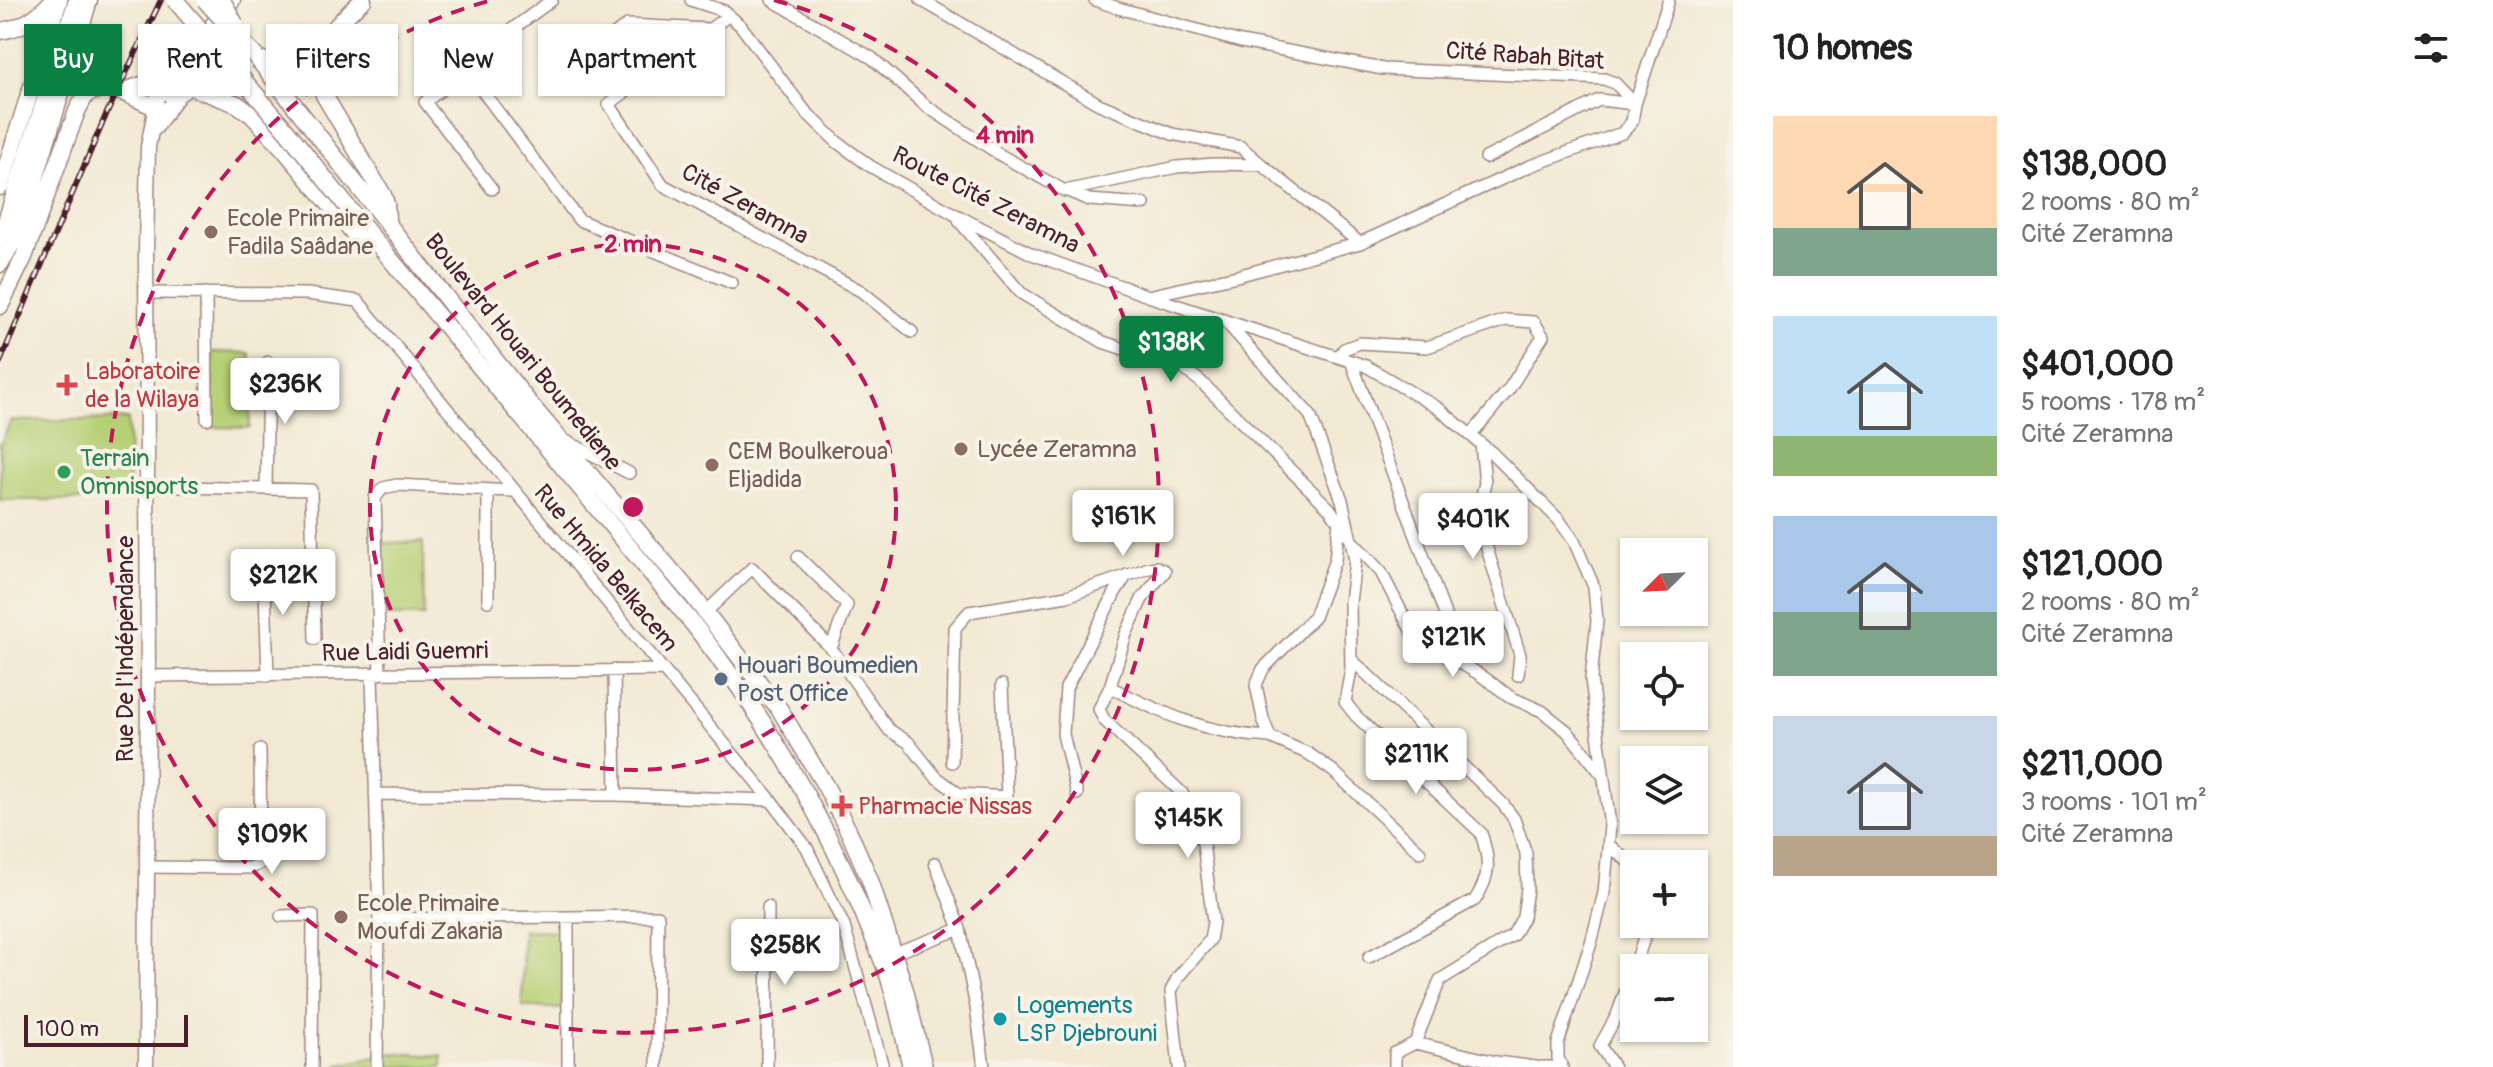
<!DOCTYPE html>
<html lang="en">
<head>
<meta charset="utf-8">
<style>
	:root { --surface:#fff; --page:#f2f2f2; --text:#222; --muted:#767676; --accent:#0b8043 }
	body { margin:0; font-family:Pangolin,sans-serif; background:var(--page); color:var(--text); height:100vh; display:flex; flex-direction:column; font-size:30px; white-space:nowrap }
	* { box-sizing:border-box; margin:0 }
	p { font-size:26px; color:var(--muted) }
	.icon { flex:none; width:44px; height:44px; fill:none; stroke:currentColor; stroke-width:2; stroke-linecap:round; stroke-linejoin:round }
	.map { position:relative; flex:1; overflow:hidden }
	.details { display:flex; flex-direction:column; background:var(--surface); width:760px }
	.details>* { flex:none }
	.hud { position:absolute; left:24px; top:24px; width:760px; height:72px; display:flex; gap:16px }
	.needle { width:52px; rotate:246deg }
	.controls { position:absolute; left:1620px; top:538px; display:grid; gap:16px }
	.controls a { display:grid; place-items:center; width:88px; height:88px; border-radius:0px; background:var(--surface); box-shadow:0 2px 6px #0004; font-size:40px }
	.scale { position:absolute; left:24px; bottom:20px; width:164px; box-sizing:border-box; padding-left:8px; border:4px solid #4a1f2b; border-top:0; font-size:22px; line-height:28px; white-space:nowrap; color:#4a1f2b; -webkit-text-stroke:6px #f7f3e8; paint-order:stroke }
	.price { position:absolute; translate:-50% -68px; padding:0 18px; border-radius:8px; background:#fff; color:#222; font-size:26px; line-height:52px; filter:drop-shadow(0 2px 4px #0008) }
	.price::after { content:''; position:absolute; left:50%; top:48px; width:24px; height:18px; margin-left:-12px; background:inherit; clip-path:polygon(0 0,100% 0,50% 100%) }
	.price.current { background:var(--accent); color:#fff }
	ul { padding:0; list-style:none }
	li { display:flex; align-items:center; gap:24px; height:200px; padding:0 40px }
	li span { display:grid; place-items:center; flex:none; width:224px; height:160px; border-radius:0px; color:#555 }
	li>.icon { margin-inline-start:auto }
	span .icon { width:96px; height:96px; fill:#fffc; stroke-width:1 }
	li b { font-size:34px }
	h2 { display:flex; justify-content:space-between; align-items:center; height:96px; padding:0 40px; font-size:34px }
	.tag { padding:0 28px; border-radius:0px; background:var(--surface); box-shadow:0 2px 6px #0004; font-size:28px; line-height:72px }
	.tag.current { background:var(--accent); color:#fff }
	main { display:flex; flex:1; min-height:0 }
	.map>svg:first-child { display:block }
	.pitch { fill:#b5d075; stroke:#807850; stroke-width:2 }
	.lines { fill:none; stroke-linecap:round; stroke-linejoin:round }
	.minor-casing { stroke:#9e847f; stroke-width:14 }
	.major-casing { stroke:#9e847f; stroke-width:17 }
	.highway-casing { stroke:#9e847f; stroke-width:19 }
	.minor { stroke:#fff; stroke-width:11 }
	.major { stroke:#fff; stroke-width:14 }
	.highway { stroke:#fff; stroke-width:16 }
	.rail-casing { stroke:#4a1f2b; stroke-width:6 }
	.rail { stroke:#f7f3e8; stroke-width:3; stroke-dasharray:9; stroke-linecap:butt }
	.highway-bridge-casing { stroke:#9e847f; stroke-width:19; stroke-linecap:butt }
	.highway-bridge { stroke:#fff; stroke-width:16 }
	.ring { fill:none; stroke:#c2185b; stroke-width:4; stroke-dasharray:14 10 }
	.education-dot { fill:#8d6e63; stroke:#f7f3e8; stroke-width:3 }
	.health-dot { fill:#e0444e; stroke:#f7f3e8; stroke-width:3 }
	.leisure-dot { fill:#2e9e5b; stroke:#f7f3e8; stroke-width:3 }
	.service-dot { fill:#5c6f8a; stroke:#f7f3e8; stroke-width:3 }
	.culture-dot { fill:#0f9aa8; stroke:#f7f3e8; stroke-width:3 }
	.labels { text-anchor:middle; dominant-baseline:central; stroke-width:8; stroke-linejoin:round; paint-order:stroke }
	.street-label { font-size:24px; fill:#4a1f2b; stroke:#f7f3e8 }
	.education-label { font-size:24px; fill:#785e54; stroke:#f7f3e8; text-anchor:start }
	.health-label { font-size:24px; fill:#be3a42; stroke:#f7f3e8; text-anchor:start }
	.leisure-label { font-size:24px; fill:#27864d; stroke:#f7f3e8; text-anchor:start }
	.service-label { font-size:24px; fill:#4e5e75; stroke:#f7f3e8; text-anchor:start }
	.culture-label { font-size:24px; fill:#0d838f; stroke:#f7f3e8; text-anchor:start }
	.centre { fill:#c2185b; stroke:#f7f3e8; stroke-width:4 }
	.ring-label { font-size:24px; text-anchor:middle; font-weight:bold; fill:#c2185b; stroke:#f7f3e8; stroke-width:8; stroke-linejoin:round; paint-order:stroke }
</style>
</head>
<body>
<main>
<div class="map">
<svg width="1733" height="1067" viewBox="0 0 1733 1067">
	<rect width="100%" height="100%" fill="#f7f3e8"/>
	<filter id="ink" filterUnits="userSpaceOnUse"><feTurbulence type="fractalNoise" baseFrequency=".0125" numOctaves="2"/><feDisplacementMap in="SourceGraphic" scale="16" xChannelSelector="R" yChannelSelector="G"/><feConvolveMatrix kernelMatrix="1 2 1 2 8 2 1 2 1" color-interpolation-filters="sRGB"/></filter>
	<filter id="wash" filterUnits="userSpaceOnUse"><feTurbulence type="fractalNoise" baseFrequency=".006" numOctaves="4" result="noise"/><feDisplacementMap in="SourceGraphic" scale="32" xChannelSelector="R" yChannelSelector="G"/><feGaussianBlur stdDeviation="1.8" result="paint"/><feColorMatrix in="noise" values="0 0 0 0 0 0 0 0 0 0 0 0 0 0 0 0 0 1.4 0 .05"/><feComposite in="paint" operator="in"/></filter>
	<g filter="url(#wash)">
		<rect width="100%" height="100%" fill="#f2e9d3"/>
		<!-- pitch -->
		<path class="pitch" d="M212 352 250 353V428L212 427Z
			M128 419 129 500H0V445L11 421Z
			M423 542 424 616H382V543Z
			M523 930 564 931 562 1009 522 1006Z
			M393 1053 442 1056V1067H339V1065Z"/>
	</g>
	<g filter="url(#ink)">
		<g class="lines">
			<!-- minor casing -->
			<g class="minor-casing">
				<path id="minor" d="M552 0 463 65 579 220 732 283
					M691 0 724 11 741 26 805 111 837 142 870 166 954 214 1032 254 1148 296 1366 366 1438 408 1492 453 1559 520 1574 541 1594 587 1597 621 1591 679 1610 826 1604 893 1591 943 1558 1043V1058L1562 1067
					M772 0 872 58 926 106 1002 156 1065 191 1177 167 1213 164 1262 165 1360 243 1237 276 1148 296
					M921 0 1099 104 1172 134 1241 147 1262 165
					M1095 0 1118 8 1241 42 1383 69 1604 79 1615 83 1635 104 1632 122 1622 133 1530 166 1360 243
					M729 15 609 104 663 185 861 291 912 332
					M467 70 425 102 492 189
					M565 74 627 25 709 29
					M1486 158 1599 100 1635 104 1669 0
					M1068 191 1089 200 1144 204
					M959 221 1021 293 1103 342 1184 369 1200 381 1330 509 1351 540 1355 561 1350 602 1351 670 1345 702 1356 716 1481 833C1490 861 1491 875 1475 900L1369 957
					M146 293 307 294 358 301 771 800 807 848 844 926 883 1067
					M206 293 207 419
					M1224 320 1310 415 1342 500 1351 540 1381 572 1414 636 1479 674 1512 698 1542 711 1567 731 1601 773
					M1339 357 1344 349 1360 343 1427 347 1506 320 1534 322 1543 336 1509 389 1471 435
					M1351 361 1446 617
					M566 441 629 473
					M1481 444 1485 483 1478 511 1480 526 1520 655 1518 675
					M146 486 311 490 315 639
					M266 489 268 362
					M488 490V601
					M1339 522 1335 560 1314 617 1263 669 1256 685 1263 719 1270 737 1309 754 1333 771 1420 852
					M798 557 847 605 831 648
					M264 560 268 676
					M706 612 752 568 831 648 889 730 908 742 936 777 959 794 1007 797 1002 685
					M1351 659 1503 804 1514 819 1526 853 1527 889 1523 917 1513 935 1440 980 1415 1043 1496 1062 1536 1067
					M614 670 616 795 771 800
					M380 674 375 498 383 488 397 485 513 491
					M372 675 379 919 377 1067
					M148 676 662 670
					M1110 687 1099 709 1104 720 1182 793 1203 843 1213 922 1210 940 1178 977 1171 991 1179 1067
					M952 762 955 628 969 612 1067 596 1149 568 1157 567 1165 571 1142 599 1126 634 1110 687C1165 715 1207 734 1270 737
					M375 794 616 795
					M1077 794 1063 734 1066 688 1116 591 1127 575
					M1608 844 1634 867
					M935 863 960 929 976 1007 984 1067
					M146 867 251 868 261 863 260 750
					M281 916 313 915 312 1067
					M379 919 658 916 657 1067
					M889 955 960 929
					M1634 968 1649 924
					M568 1067V917
					M767 1067 768 907
					M1395 1067V1053L1415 1043
					M1541 1067H1562
					M1614 1067 1600 1046 1617 1015 1634 968"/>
			</g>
			<!-- major casing -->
			<g class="major-casing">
				<path id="major" d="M159 80a15 15 0 1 1 30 0a15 15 0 1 1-30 0Z
					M181 66 195 45 233 0
					M155 128 179 94
					M146 1067 148 676 146 252 148 147 160 84"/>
			</g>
			<!-- highway casing -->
			<g class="highway-casing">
				<path id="highway" d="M0 31C23 28 38 17 53 0
					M324 46 319 73 324 95 383 195 386 204 387 218
					M257 58 529 403 693 596 780 710 826 787 849 832 870 880 905 990 924 1067
					M257 58C303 73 310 63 336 27 344 17 353 9 363 0
					M188 86 237 104 252 115 283 148 356 236
					M122 92 155 107
					M0 187 59 0
					M353 214 694 625C763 715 821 811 864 915 872 936 882 957 889 978 898 1007 904 1037 911 1067
					M0 240 77 0
					M0 264 16 237 27 206 89 0
					M0 306 24 257 77 111 86 94 101 89 122 92 159 79"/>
			</g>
			<!-- minor -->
			<use href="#minor" class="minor"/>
			<!-- major -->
			<use href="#major" class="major"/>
			<!-- highway -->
			<use href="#highway" class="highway"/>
			<!-- rail casing -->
			<g class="rail-casing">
				<path id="rail" d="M0 362 106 115 161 0"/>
			</g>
			<!-- rail -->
			<use href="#rail" class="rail"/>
			<!-- highway-bridge casing -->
			<g class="highway-bridge-casing">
				<path id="highway-bridge" d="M175 0 287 131 353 214
					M205 0 257 58
					M222 0 235 24"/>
			</g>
			<!-- highway-bridge -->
			<use href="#highway-bridge" class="highway-bridge"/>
		</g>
	</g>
	<!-- distance rings -->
	<g class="ring">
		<circle cx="633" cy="507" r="263"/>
		<path d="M774 0A526 526 0 1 1 492 0"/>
	</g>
	<!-- markers -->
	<g class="education-dot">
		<circle cx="211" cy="232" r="8"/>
		<circle cx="961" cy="449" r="8"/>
		<circle cx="712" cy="465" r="8"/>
		<circle cx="341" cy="917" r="8"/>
	</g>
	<g class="health-dot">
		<path d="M63 373h8v8h8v8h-8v8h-8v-8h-8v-8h8z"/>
		<path d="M838 794h8v8h8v8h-8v8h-8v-8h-8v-8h8z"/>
	</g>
	<circle class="leisure-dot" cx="64" cy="472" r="8"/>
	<circle class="service-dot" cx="721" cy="679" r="8"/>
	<circle class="culture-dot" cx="1000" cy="1019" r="8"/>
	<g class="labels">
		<!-- street labels -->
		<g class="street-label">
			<text transform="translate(1525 56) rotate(4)">Cité Rabah Bitat</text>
			<text transform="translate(986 200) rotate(27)">Route Cité Zeramna</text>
			<text transform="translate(745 204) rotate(29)">Cité Zeramna</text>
			<text transform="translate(523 352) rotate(51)">Boulevard Houari Boumediene</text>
			<text transform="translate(606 568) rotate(50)">Rue Hmida Belkacem</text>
			<text transform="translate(125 649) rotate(-90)">Rue De l'Indépendance</text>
			<text transform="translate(405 652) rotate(-1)">Rue Laidi Guemri</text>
		</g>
		<!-- education labels -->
		<g class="education-label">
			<text x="227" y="218">Ecole Primaire<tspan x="227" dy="28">Fadila Saâdane</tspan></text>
			<text x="977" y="449">Lycée Zeramna</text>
			<text x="728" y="451">CEM Boulkeroua<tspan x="728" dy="28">Eljadida</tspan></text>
			<text x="357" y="903">Ecole Primaire<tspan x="357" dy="28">Moufdi Zakaria</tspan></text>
		</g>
		<!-- health labels -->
		<g class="health-label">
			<text x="85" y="371">Laboratoire<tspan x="85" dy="28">de la Wilaya</tspan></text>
			<text x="858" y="806">Pharmacie Nissas</text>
		</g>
		<!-- leisure labels -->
		<g class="leisure-label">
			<text x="80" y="458">Terrain<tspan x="80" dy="28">Omnisports</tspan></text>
		</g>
		<!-- service labels -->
		<g class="service-label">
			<text x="737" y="665">Houari Boumedien<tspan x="737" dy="28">Post Office</tspan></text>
		</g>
		<!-- culture labels -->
		<g class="culture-label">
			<text x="1016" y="1005">Logements<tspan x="1016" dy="28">LSP Djebrouni</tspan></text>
		</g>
	</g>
	<circle cx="633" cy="507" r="12" class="centre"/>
	<g class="ring-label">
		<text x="1005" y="143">4 min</text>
		<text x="633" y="252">2 min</text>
	</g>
</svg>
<div class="controls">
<a><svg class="needle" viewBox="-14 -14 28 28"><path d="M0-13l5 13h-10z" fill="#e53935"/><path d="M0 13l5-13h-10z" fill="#767676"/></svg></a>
<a><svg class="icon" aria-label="locate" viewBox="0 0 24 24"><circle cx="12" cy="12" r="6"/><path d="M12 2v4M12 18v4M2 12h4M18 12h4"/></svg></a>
<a><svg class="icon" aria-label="layers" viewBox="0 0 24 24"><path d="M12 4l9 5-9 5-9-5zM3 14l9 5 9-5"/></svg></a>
<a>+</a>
<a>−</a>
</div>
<div class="scale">100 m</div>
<b class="price current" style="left:1171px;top:384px">$138K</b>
<b class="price" style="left:285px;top:426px">$236K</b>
<b class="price" style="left:1123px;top:558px">$161K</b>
<b class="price" style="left:1473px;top:561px">$401K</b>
<b class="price" style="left:283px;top:617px">$212K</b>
<b class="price" style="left:1453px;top:679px">$121K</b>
<b class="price" style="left:1416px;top:796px">$211K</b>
<b class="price" style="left:1188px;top:860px">$145K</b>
<b class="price" style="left:272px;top:876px">$109K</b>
<b class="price" style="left:785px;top:987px">$258K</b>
<div class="hud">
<a class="tag current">Buy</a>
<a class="tag">Rent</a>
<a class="tag">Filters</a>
<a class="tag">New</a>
<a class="tag">Apartment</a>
</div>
</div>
<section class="details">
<h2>10 homes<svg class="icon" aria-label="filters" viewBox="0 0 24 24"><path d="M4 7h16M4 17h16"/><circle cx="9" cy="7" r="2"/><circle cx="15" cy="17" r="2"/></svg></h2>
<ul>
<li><span style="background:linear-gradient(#ffd9b3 70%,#7fa58c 0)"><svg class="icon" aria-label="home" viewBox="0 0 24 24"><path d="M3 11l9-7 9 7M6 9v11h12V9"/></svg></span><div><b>$138,000</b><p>2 rooms · 80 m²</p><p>Cité Zeramna</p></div></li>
<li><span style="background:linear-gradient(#bfe0f5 75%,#8fb573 0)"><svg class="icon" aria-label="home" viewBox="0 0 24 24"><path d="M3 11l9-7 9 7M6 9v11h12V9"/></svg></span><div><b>$401,000</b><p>5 rooms · 178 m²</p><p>Cité Zeramna</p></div></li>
<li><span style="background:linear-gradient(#a9c7e8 60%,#7fa58c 0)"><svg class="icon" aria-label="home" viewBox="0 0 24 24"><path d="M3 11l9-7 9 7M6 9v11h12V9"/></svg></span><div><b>$121,000</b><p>2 rooms · 80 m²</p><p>Cité Zeramna</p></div></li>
<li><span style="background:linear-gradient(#c9d6e8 75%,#b9a48a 0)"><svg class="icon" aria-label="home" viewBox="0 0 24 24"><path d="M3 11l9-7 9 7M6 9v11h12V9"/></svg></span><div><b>$211,000</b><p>3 rooms · 101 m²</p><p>Cité Zeramna</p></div></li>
</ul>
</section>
</main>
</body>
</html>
